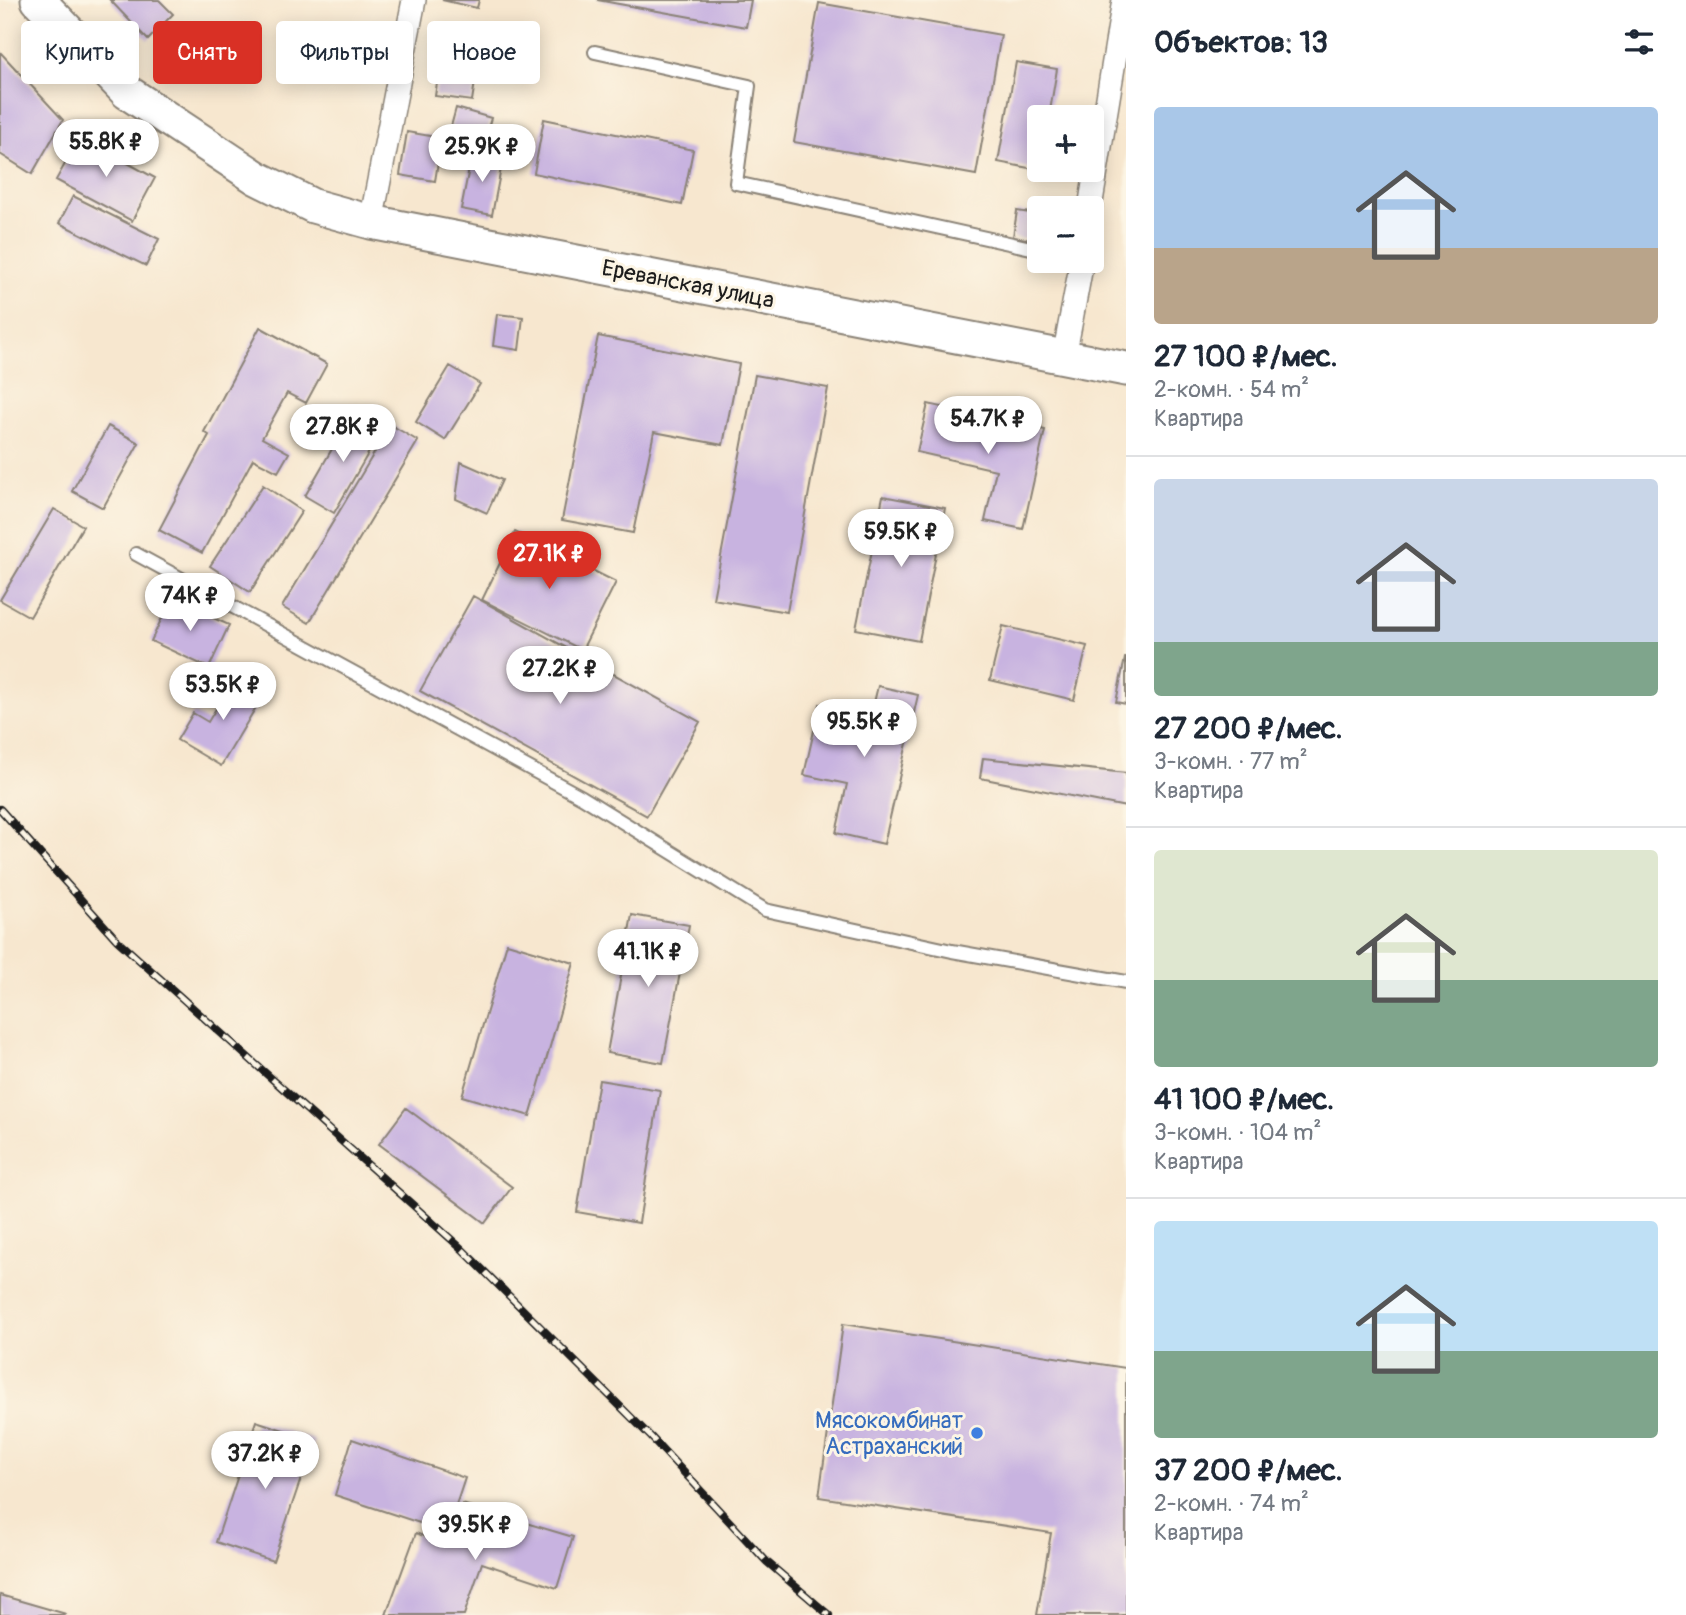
<!DOCTYPE html>
<html lang="ru">
<head>
<meta charset="utf-8">
<style>
	:root { --surface:#fff; --page:#f2f2f3; --text:#1f2937; --muted:#747a83; --line:#e0e1e3; --accent:#d93025 }
	body { margin:0; font-family:Pangolin,sans-serif; background:var(--page); color:var(--text); height:100vh; display:flex; flex-direction:column; font-size:26px; white-space:nowrap }
	* { box-sizing:border-box; margin:0 }
	p { font-size:23px; color:var(--muted) }
	.icon { flex:none; width:38px; height:38px; fill:none; stroke:currentColor; stroke-width:2; stroke-linecap:round; stroke-linejoin:round }
	.map { position:relative; flex:1; overflow:hidden }
	.details { display:flex; flex-direction:column; background:var(--surface); width:560px }
	.details>* { flex:none }
	.top-card { position:absolute; left:21px; top:21px; width:665px; height:63px; display:flex; gap:14px }
	.fabs { position:absolute; left:1027px; top:105px; display:grid; gap:14px }
	.fabs a { display:grid; place-items:center; width:77px; height:77px; border-radius:7px; background:var(--surface); box-shadow:0 4px 18px #0003; font-size:35px }
	.price { position:absolute; translate:-50% -60px; padding:0 16px; border-radius:24px; background:#fff; color:#222; font-size:23px; line-height:46px; filter:drop-shadow(0 2px 4px #0008) }
	.price::after { content:''; position:absolute; left:50%; top:42px; width:21px; height:16px; margin-left:-10px; background:inherit; clip-path:polygon(0 0,100% 0,50% 100%) }
	.price.current { background:var(--accent); color:#fff }
	ul { padding:0; list-style:none }
	li { display:grid; align-content:center; gap:14px; height:371px; padding:0 28px }
	li+li { border-top:2px solid var(--line) }
	li span { display:grid; place-items:center; height:217px; border-radius:7px; color:#555 }
	li>.icon { margin-inline-start:auto }
	span .icon { width:126px; height:126px; fill:#fffc; stroke-width:1 }
	li b { font-size:30px }
	h2 { display:flex; justify-content:space-between; align-items:center; height:84px; padding:0 28px; font-size:30px }
	.pill { padding:0 24px; border-radius:7px; background:var(--surface); box-shadow:0 4px 18px #0003; font-size:24px; line-height:63px }
	.pill.current { background:var(--accent); color:#fff }
	main { display:flex; flex:1; min-height:0 }
	.map>svg:first-child { display:block }
	.building { fill:#c8b3e0 }
	.lines { fill:none; stroke-linecap:round; stroke-linejoin:round }
	.lane-casing { stroke:#8a8276; stroke-width:16 }
	.street-casing { stroke:#8a8276; stroke-width:26 }
	.secondary-casing { stroke:#8a8276; stroke-width:37 }
	.lane { stroke:#fff; stroke-width:12 }
	.street { stroke:#fff; stroke-width:23 }
	.secondary { stroke:#fff; stroke-width:33 }
	.rail-casing { stroke:#1c1c1c; stroke-width:8 }
	.rail { stroke:#fcf5e5; stroke-width:5; stroke-dasharray:16; stroke-linecap:butt }
	.shop-dot { fill:#3f7fe0; stroke:#fcf5e5; stroke-width:2.5 }
	.labels { text-anchor:middle; dominant-baseline:central; stroke-width:6; stroke-linejoin:round; paint-order:stroke }
	.street-label { font-size:23px; fill:#1c1c1c; stroke:#fcf5e5 }
	.shop-label { font-size:23px; fill:#366cbe; stroke:#fcf5e5; text-anchor:end }
</style>
</head>
<body>
<main>
<div class="map">
<svg width="1126" height="1615" viewBox="0 0 1126 1615">
	<rect width="100%" height="100%" fill="#fcf5e5"/>
	<filter id="ink" filterUnits="userSpaceOnUse"><feTurbulence type="fractalNoise" baseFrequency=".0143" numOctaves="2"/><feDisplacementMap in="SourceGraphic" scale="14" xChannelSelector="R" yChannelSelector="G"/><feConvolveMatrix kernelMatrix="1 2 1 2 8 2 1 2 1" color-interpolation-filters="sRGB"/></filter>
	<filter id="wash" filterUnits="userSpaceOnUse"><feTurbulence type="fractalNoise" baseFrequency=".00686" numOctaves="4" result="noise"/><feDisplacementMap in="SourceGraphic" scale="28" xChannelSelector="R" yChannelSelector="G"/><feGaussianBlur stdDeviation="1.57" result="paint"/><feColorMatrix in="noise" values="0 0 0 0 0 0 0 0 0 0 0 0 0 0 0 0 0 1.4 0 .05"/><feComposite in="paint" operator="in"/></filter>
	<g filter="url(#wash)">
		<rect width="100%" height="100%" fill="#f7e7cf"/>
		<g id="blocks">
			<!-- building -->
			<path class="building" d="M110 0H159L173 14 148 40Z
				M442 0H479L477 8Z
				M597 0H751L746 27Z
				M819 3 1001 35 976 175 794 142Z
				M0 52 63 120 32 174 0 154Z
				M1016 62 1057 69 1049 117H1040L1039 170 998 162Z
				M440 63 477 69 472 101 435 96Z
				M456 108 491 118 481 151 447 141Z
				M544 119 693 150 682 205 534 173Z
				M407 132 442 138 435 181 400 175Z
				M80 137 155 178 132 221 56 180Z
				M472 153 503 158 492 215 461 209Z
				M73 196 159 239 146 266 59 223Z
				M1017 211 1030 213 1034 240 1013 237Z
				M497 314 523 317 519 350 493 346Z
				M260 327 327 364 306 403 287 393 262 438 289 453 278 472 253 459 202 553 159 530 209 435 204 432Z
				M598 336 739 364 723 445 654 432 633 533 562 520Z
				M450 366 480 384 445 440 416 422Z
				M755 375 828 388 787 612 713 599Z
				M928 404 1045 430 1023 529 985 521 996 470 917 452Z
				M352 414 381 431 334 513 305 496Z
				M391 425 418 441 309 623 282 607Z
				M108 426 139 443 103 508 72 491Z
				M461 462 502 480 487 513 456 499Z
				M263 485 302 511 250 592 210 566Z
				M883 496 945 508 919 641 856 629Z
				M54 509 83 526 30 617 0 600Z
				M515 532 616 582 582 650 482 600Z
				M473 596 700 722 647 816 420 691Z
				M171 599 229 625 209 668 151 641Z
				M1003 626 1087 646 1074 700 990 680Z
				M1125 658H1126V704L1116 702Z
				M236 675 265 692 221 766 177 740 193 713 208 722Z
				M878 686 918 695 884 844 836 833 847 784 804 775 820 704 871 715Z
				M983 758 1126 773V807L980 778Z
				M632 915 689 925 663 1063 607 1053Z
				M507 943 574 963 530 1116 462 1096Z
				M599 1080 660 1090 639 1223 577 1212Z
				M406 1108 512 1187 485 1223 379 1144Z
				M843 1324 1126 1368V1615H1037L1051 1533 819 1497Z
				M256 1421 314 1440 273 1561 216 1542Z
				M352 1439 465 1478 447 1532 335 1495Z
				M462 1504 573 1537 557 1588 482 1563 464 1615H386L416 1533 446 1545Z
				M0 1595 66 1614 65 1615H0Z"/>
		</g>
	</g>
	<g filter="url(#ink)">
		<use href="#blocks" fill-opacity="0" stroke="#8a8276" stroke-width="2"/>
		<g class="lines">
			<!-- lane casing -->
			<g class="lane-casing">
				<path id="lane" d="M595 52 749 86 736 183 1040 250
					M136 554 582 797 765 910 952 951 1126 982"/>
			</g>
			<!-- street casing -->
			<g class="street-casing">
				<path id="street" d="M1090 208 1124 0
					M371 222 414 0
					M1064 357 1082 261"/>
			</g>
			<!-- secondary casing -->
			<g class="secondary-casing">
				<path id="secondary" d="M38 0 127 92 257 178 313 206 371 222 1126 369"/>
			</g>
			<!-- lane -->
			<use href="#lane" class="lane"/>
			<!-- street -->
			<use href="#street" class="street"/>
			<!-- secondary -->
			<use href="#secondary" class="secondary"/>
			<!-- rail casing -->
			<g class="rail-casing">
				<path id="rail" d="M0 809 117 940 462 1249 651 1437 767 1562 829 1615"/>
			</g>
			<!-- rail -->
			<use href="#rail" class="rail"/>
		</g>
	</g>
	<!-- markers -->
	<circle class="shop-dot" cx="977" cy="1433" r="7"/>
	<g class="labels">
		<!-- street labels -->
		<g class="street-label">
			<text transform="translate(688 284) rotate(11)">Ереванская улица</text>
		</g>
		<!-- shop labels -->
		<g class="shop-label">
			<text x="963" y="1420">Мясокомбинат<tspan x="963" dy="26">Астраханский</tspan></text>
		</g>
	</g>
</svg>
<div class="fabs">
<a>+</a>
<a>−</a>
</div>
<b class="price" style="left:106px;top:179px">55.8K ₽</b>
<b class="price" style="left:482px;top:184px">25.9K ₽</b>
<b class="price" style="left:988px;top:456px">54.7K ₽</b>
<b class="price" style="left:343px;top:464px">27.8K ₽</b>
<b class="price" style="left:901px;top:569px">59.5K ₽</b>
<b class="price current" style="left:549px;top:591px">27.1K ₽</b>
<b class="price" style="left:190px;top:633px">74K ₽</b>
<b class="price" style="left:560px;top:706px">27.2K ₽</b>
<b class="price" style="left:223px;top:722px">53.5K ₽</b>
<b class="price" style="left:864px;top:759px">95.5K ₽</b>
<b class="price" style="left:648px;top:989px">41.1K ₽</b>
<b class="price" style="left:265px;top:1491px">37.2K ₽</b>
<b class="price" style="left:475px;top:1562px">39.5K ₽</b>
<div class="top-card">
<a class="pill">Купить</a>
<a class="pill current">Снять</a>
<a class="pill">Фильтры</a>
<a class="pill">Новое</a>
</div>
</div>
<section class="details">
<h2>Объектов: 13<svg class="icon" aria-label="filters" viewBox="0 0 24 24"><path d="M4 7h16M4 17h16"/><circle cx="9" cy="7" r="2"/><circle cx="15" cy="17" r="2"/></svg></h2>
<ul>
<li><span style="background:linear-gradient(#a9c7e8 65%,#b9a48a 0)"><svg class="icon" aria-label="home" viewBox="0 0 24 24"><path d="M3 11l9-7 9 7M6 9v11h12V9"/></svg></span><div><b>27 100 ₽/мес.</b><p>2-комн. · 54 m²</p><p>Квартира</p></div></li>
<li><span style="background:linear-gradient(#c9d6e8 75%,#7fa58c 0)"><svg class="icon" aria-label="home" viewBox="0 0 24 24"><path d="M3 11l9-7 9 7M6 9v11h12V9"/></svg></span><div><b>27 200 ₽/мес.</b><p>3-комн. · 77 m²</p><p>Квартира</p></div></li>
<li><span style="background:linear-gradient(#dfe7d0 60%,#7fa58c 0)"><svg class="icon" aria-label="home" viewBox="0 0 24 24"><path d="M3 11l9-7 9 7M6 9v11h12V9"/></svg></span><div><b>41 100 ₽/мес.</b><p>3-комн. · 104 m²</p><p>Квартира</p></div></li>
<li><span style="background:linear-gradient(#bfe0f5 60%,#7fa58c 0)"><svg class="icon" aria-label="home" viewBox="0 0 24 24"><path d="M3 11l9-7 9 7M6 9v11h12V9"/></svg></span><div><b>37 200 ₽/мес.</b><p>2-комн. · 74 m²</p><p>Квартира</p></div></li>
</ul>
</section>
</main>
</body>
</html>
